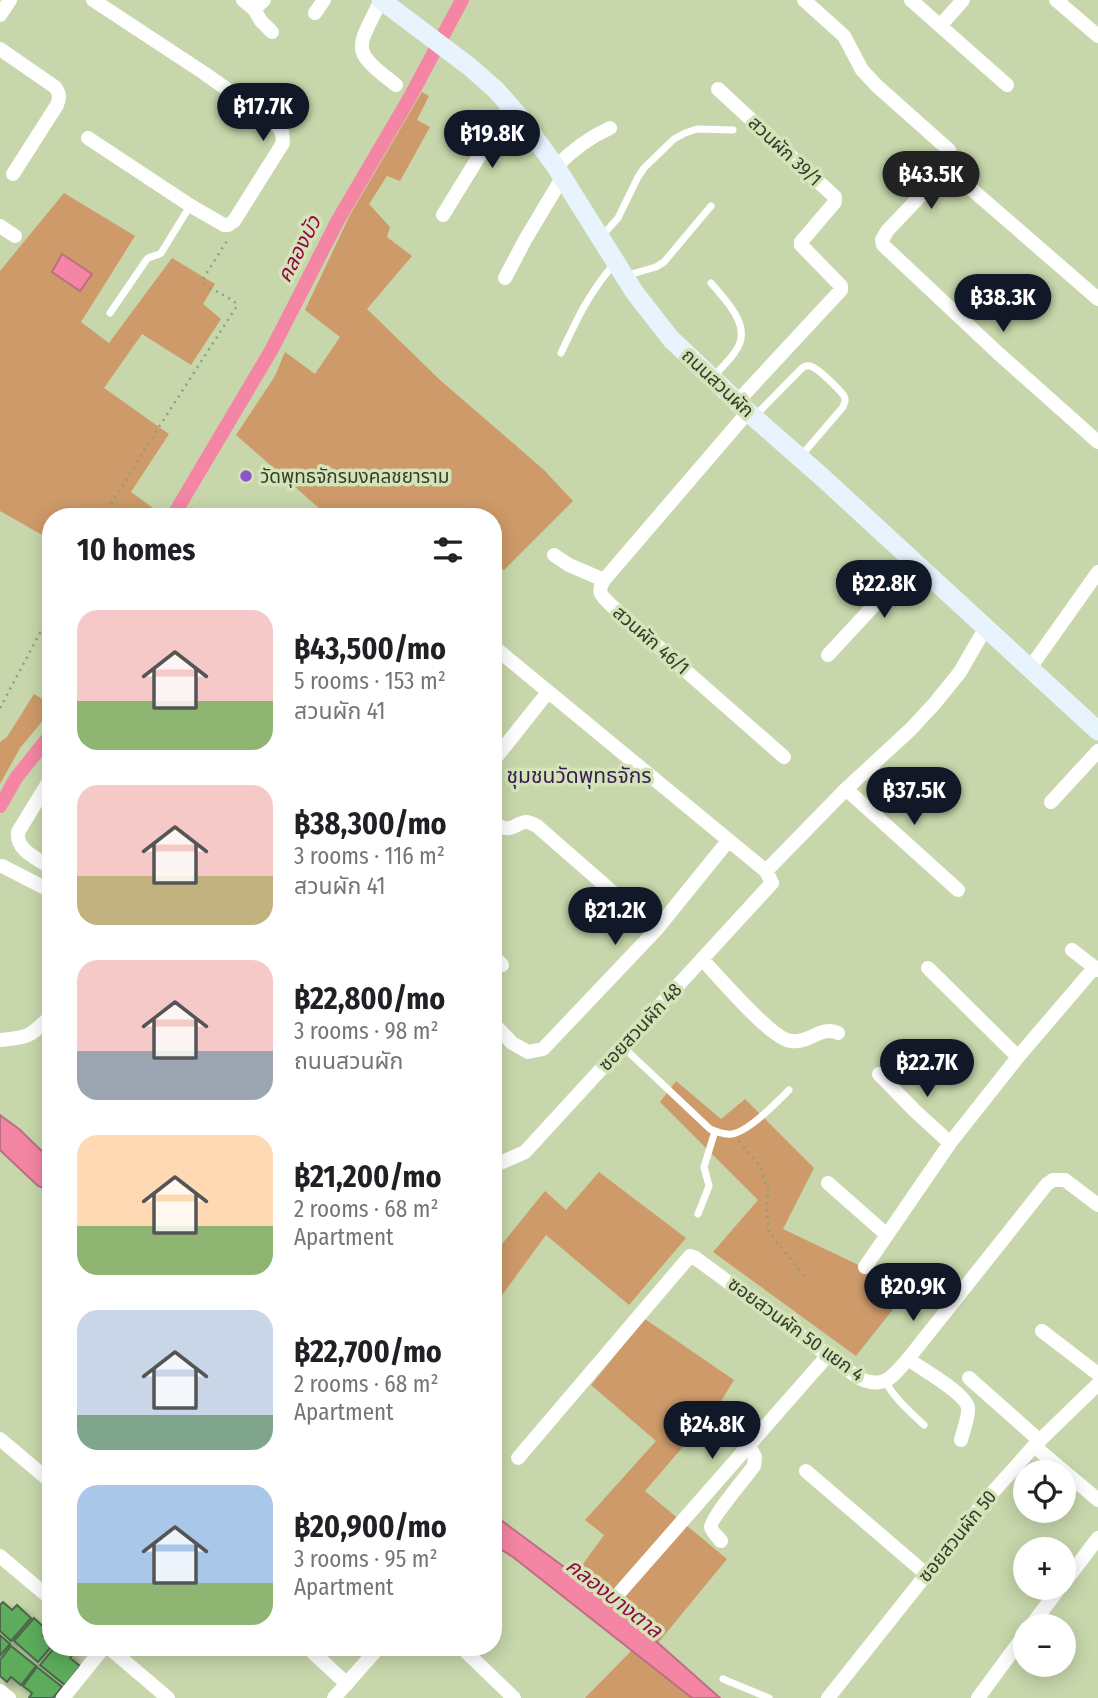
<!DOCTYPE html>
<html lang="en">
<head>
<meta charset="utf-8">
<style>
	:root { --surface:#fff; --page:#f2f2f2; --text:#202124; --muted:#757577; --accent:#111827 }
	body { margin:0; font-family:"Fira Sans Condensed","Noto Sans Thai",sans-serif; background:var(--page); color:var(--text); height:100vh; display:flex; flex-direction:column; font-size:26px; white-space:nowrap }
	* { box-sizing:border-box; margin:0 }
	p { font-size:23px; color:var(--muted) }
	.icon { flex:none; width:38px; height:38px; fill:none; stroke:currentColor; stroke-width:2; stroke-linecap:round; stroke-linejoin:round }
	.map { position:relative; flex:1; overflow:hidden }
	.side { position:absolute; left:42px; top:508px; width:460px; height:1148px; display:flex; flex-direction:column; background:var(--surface); border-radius:28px; box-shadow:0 4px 18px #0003 }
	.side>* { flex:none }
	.buttons { position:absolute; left:1013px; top:1460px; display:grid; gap:14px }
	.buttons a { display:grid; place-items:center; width:63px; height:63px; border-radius:50%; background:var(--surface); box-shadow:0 4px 18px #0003; font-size:35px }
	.price { position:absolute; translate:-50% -60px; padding:0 16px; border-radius:24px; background:var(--accent); color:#fff; font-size:23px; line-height:46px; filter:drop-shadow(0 2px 4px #0008) }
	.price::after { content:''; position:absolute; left:50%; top:42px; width:21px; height:16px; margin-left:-10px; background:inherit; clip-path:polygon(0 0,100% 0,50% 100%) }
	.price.selected { background:#222; color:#fff }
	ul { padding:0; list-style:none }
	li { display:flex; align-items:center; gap:21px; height:175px; padding:0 35px }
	li span { display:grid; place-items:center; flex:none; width:196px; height:140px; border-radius:21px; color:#555 }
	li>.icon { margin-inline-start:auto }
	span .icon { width:84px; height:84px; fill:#fffc; stroke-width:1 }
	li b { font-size:30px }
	h2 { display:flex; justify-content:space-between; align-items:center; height:84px; padding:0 35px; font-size:30px }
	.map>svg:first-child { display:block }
	.green { fill:#ce9a69 }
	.water { fill:#f585a4; stroke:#bc6f80; stroke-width:2 }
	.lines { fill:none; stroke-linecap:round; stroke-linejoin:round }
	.canal { stroke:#f585a4; stroke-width:14 }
	.building { fill:#5cac5b; stroke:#4a6849; stroke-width:2; filter:url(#shadow) }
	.path { stroke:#919e7c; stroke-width:2.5; stroke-dasharray:2 5; stroke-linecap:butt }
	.lane { stroke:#fff; stroke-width:7 }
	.street { stroke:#fff; stroke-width:14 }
	.secondary { stroke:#e7f3fd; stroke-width:19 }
	.poi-dot { fill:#8e54cb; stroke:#d4e4b8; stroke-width:2.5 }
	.labels { text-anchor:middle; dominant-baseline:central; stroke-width:7; stroke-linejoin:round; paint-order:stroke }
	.street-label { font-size:19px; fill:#363c2b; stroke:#d4e4b8 }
	.poi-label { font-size:19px; fill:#363c2b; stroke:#d4e4b8; text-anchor:start }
	.water-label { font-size:21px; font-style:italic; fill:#940746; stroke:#d4e4b8 }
	.neighbourhood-label { font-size:21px; fill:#371b53; stroke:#d4e4b8 }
</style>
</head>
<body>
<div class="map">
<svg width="1098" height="1698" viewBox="0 0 1098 1698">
	<defs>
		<filter id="shadow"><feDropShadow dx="5.5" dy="5.5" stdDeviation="3.5" flood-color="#0004"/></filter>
	</defs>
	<rect width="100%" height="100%" fill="#c7d7ab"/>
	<!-- green -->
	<path class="green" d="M422 92 429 96 417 120 430 127 400 181 387 176 369 204 390 227 387 237 412 256 367 309 440 380 544 470 573 501 504 570 494 564V516H348L345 514 343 516H328L236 435 275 376 285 352 315 374 340 337 305 310 350 215Z
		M64 193 135 236 81 322 109 343 172 258 215 284 203 304 221 319 191 365 142 334 104 388 169 434 131 492 160 513 159 516H51V540L0 511V271Z
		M34 694 51 704V711L20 748 0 784V742L7 737Z
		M676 1081 721 1119 745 1099 814 1168 783 1229 909 1289 856 1356 713 1252 758 1200 660 1102Z
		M599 1172 686 1238 629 1305 546 1235 494 1306V1254L540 1197 545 1191 566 1210Z
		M645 1319 734 1380 718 1406 645 1491 727 1559 658 1643 575 1575 604 1535 585 1520 656 1441 591 1385Z
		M632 1650 692 1698H585Z"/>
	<!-- water -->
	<path class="water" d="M62 254 92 274 80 291 52 272Z
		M0 1115 19 1129 51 1160V1191L38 1186 0 1150Z
		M494 1515 575 1575 658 1643 720 1698H692L513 1557 494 1545Z"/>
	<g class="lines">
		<!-- canal -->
		<path class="canal" d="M173 516 272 349 338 220 409 99 462 0
			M0 806 16 778 51 734"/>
	</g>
	<!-- building -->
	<path class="building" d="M3 1602 12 1610 17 1605 31 1618 11 1641 0 1631V1605Z
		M34 1618 48 1631 43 1636 51 1642V1647L38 1662 14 1641Z
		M0 1635 10 1644 0 1656Z
		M11 1646 36 1666 21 1685 11 1677 7 1682 0 1676V1660Z
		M55 1647H66L74 1653 70 1658 80 1666 65 1685 40 1665Z
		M37 1667 62 1687 53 1698H29L32 1693 23 1686Z"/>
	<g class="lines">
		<!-- path -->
		<path class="path" d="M104 516 157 430 237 306 234 301 205 285 203 279 228 239
			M0 708 51 612
			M739 1141 759 1165 768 1189 767 1214 769 1232 805 1277"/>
		<!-- lane -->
		<path class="lane" d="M601 237 618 218 638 177 644 168 674 139 685 133 697 129 733 130
			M628 275 656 267 664 262 711 206
			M711 283C726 301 754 327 735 352 729 361 720 369 712 378
			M110 313 147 259C151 255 156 257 161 253L190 206
			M561 353C577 319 589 293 614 264
			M756 415 800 370C803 367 806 365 810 366 817 367 840 390 844 396 846 401 845 401 843 407L801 456
			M622 1046 710 1129C717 1132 724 1135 732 1134 749 1131 776 1103 789 1090
			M698 1214 709 1186 704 1167 715 1131
			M885 1381C895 1399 909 1411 924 1425
			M723 1679 769 1698"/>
		<!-- street -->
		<path class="street" d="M243 0 254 9 264 0
			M381 0C357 50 349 49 396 85
			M804 0 844 36 862 70 877 86 949 150 951 155 947 168 887 231 882 240 883 245 999 354 1098 442
			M911 0 1007 85
			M1056 0 1098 36
			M254 9 261 21 272 32
			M315 13 324 0
			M0 15 10 0
			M940 26 963 0
			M0 49 55 87C60 94 60 97 57 105L13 174
			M718 89 835 197V202L801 242V245L841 286V290L737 402
			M88 138 191 206 224 225H228L234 221 283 143 282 132 276 124 204 73 93 0
			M556 167C572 150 588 138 610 128
			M947 168 1098 299
			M443 215 510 106
			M0 226 15 236
			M505 278 525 240 562 178
			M748 412 604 580C596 593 602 596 612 606L784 757
			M554 555 569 565 604 580
			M494 647 766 871
			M828 655 915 561
			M1030 668 1098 572
			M494 760 548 692
			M51 778 18 832C16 851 37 858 51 868
			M846 789 958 890
			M1051 802 1098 751
			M494 823C497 824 500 827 504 828 519 831 518 815 537 826L656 930
			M2 866 51 891
			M1072 950 1098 970
			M494 957 502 965
			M702 959C719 977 771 1039 791 1041 808 1044 822 1025 838 1033
			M928 968 1018 1057
			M494 1024 512 1043 528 1052 543 1049 656 930 728 841
			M0 1040C30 1037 29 1037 51 1016
			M879 1074 914 1110 950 1143
			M494 1162 500 1163 525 1152 772 883 766 871 846 789 911 729 935 703 960 672 986 627
			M828 1183 887 1235
			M865 1267 950 1143 1018 1057 1094 968
			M1042 1331 1098 1374
			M908 1359C920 1368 966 1393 968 1408 969 1417 963 1431 961 1440
			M969 1378 1040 1441
			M0 1439 51 1482
			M1034 1446 1098 1500
			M518 1458 690 1256 694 1257 859 1378C884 1390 892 1377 908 1359L1047 1184 1053 1180H1065L1098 1205
			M806 1471 926 1574
			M721 1541C719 1538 711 1531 711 1527 710 1520 747 1475 754 1466L755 1457 749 1446
			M0 1556 51 1599
			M1064 1583 1098 1538
			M621 1591 829 1354
			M1031 1626 1060 1587
			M108 1647 168 1698
			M307 1647 347 1684
			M461 1647 514 1698
			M0 1691 9 1698
			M63 1698 104 1647
			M334 1698 379 1647
			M828 1698 984 1502 1034 1446 1098 1384
			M978 1698 1026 1633"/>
		<!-- secondary -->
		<path class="secondary" d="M381 0 470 67 496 90 519 116 556 167 635 293 671 339 748 412 822 477 1098 731"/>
	</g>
	<!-- markers -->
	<circle class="poi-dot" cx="246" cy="476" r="7"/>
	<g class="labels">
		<!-- street labels -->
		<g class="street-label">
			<text transform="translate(785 151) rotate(43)">สวนผัก 39/1</text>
			<text transform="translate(718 383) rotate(43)">ถนนสวนผัก</text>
			<text transform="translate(651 640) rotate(41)">สวนผัก 46/1</text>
			<text transform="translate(640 1027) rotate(-47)">ซอยสวนผัก 48</text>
			<text transform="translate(796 1329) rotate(36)">ซอยสวนผัก 50 แยก 4</text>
			<text transform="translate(957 1536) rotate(-51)">ซอยสวนผัก 50</text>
		</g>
		<!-- poi labels -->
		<g class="poi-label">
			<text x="260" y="476">วัดพุทธจักรมงคลชยาราม</text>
		</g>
		<!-- water labels -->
		<g class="water-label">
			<text transform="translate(299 249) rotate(-63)">คลองบัว</text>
			<text transform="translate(614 1598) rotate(38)">คลองบางตาล</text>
		</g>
		<!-- neighbourhood labels -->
		<g class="neighbourhood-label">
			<text x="579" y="776">ชุมชนวัดพุทธจักร</text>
		</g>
	</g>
</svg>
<div class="buttons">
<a><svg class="icon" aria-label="locate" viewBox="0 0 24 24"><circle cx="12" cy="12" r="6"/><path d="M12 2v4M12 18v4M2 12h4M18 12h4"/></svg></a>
<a>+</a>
<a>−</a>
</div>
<b class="price" style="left:263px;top:143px">฿17.7K</b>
<b class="price" style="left:492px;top:170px">฿19.8K</b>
<b class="price selected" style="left:931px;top:211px">฿43.5K</b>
<b class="price" style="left:1003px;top:334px">฿38.3K</b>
<b class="price" style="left:884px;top:620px">฿22.8K</b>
<b class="price" style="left:914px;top:827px">฿37.5K</b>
<b class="price" style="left:615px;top:947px">฿21.2K</b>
<b class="price" style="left:927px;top:1099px">฿22.7K</b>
<b class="price" style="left:913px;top:1323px">฿20.9K</b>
<b class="price" style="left:712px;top:1461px">฿24.8K</b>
<section class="side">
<h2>10 homes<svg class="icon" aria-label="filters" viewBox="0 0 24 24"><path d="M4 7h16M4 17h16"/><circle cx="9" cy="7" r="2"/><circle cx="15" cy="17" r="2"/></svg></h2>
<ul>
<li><span style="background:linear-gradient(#f6c9c9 65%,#8fb573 0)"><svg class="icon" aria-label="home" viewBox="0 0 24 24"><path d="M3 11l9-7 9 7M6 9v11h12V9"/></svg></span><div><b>฿43,500/mo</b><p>5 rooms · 153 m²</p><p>สวนผัก 41</p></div></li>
<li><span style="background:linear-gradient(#f6c9c9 65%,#c2b280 0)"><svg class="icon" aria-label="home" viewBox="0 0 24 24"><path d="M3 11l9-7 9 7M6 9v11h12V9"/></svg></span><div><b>฿38,300/mo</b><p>3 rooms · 116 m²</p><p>สวนผัก 41</p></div></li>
<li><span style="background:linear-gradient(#f6c9c9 65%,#9aa5b1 0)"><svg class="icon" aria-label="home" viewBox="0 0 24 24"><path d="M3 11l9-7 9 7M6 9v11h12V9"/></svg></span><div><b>฿22,800/mo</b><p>3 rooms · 98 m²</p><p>ถนนสวนผัก</p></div></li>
<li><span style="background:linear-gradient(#ffd9b3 65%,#8fb573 0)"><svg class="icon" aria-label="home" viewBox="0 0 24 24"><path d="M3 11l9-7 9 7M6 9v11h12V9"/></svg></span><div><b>฿21,200/mo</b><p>2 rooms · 68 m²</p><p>Apartment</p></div></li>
<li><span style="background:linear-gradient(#c9d6e8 75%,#7fa58c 0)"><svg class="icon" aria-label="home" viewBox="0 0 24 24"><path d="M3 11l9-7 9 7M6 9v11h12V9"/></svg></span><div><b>฿22,700/mo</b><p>2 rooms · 68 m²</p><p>Apartment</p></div></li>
<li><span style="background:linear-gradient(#a9c7e8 70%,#8fb573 0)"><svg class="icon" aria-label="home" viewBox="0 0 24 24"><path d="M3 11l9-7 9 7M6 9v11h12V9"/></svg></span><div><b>฿20,900/mo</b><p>3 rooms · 95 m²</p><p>Apartment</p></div></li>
</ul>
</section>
</div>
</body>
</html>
